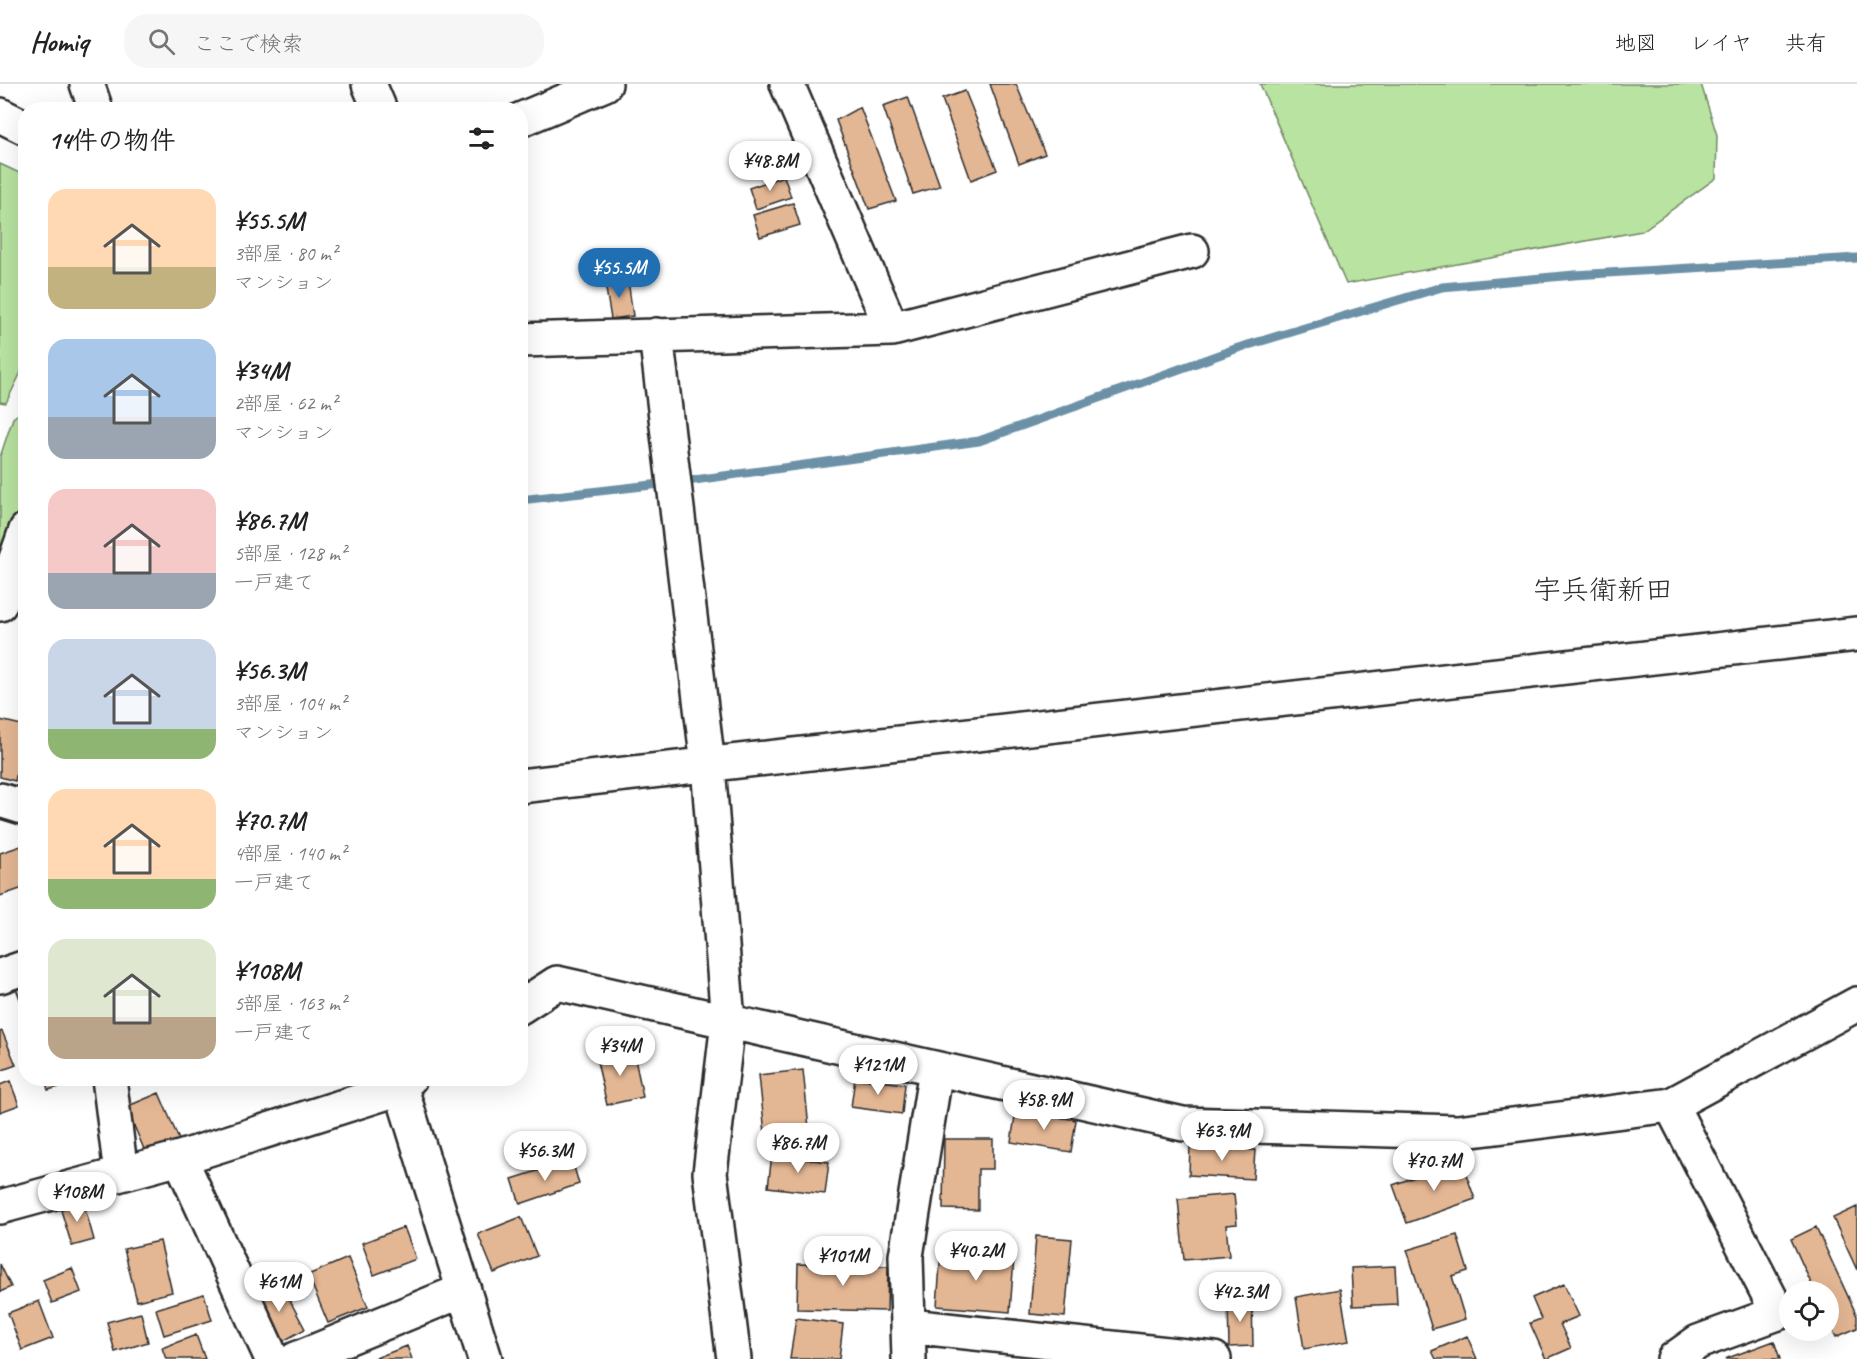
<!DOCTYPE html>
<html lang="ja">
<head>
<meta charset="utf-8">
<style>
	:root { --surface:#fff; --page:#f6f6f6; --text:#222; --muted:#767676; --line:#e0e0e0; --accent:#1f6fb2 }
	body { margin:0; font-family:Caveat,"Klee One",sans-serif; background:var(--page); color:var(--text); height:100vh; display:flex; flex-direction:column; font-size:22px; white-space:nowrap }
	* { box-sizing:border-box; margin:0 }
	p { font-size:20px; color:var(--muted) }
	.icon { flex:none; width:33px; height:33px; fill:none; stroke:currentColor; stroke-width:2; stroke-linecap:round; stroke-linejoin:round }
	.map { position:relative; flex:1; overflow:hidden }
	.side { position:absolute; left:18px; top:18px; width:510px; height:984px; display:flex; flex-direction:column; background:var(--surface); border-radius:24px; box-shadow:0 6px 24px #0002 }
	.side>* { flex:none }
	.buttons { position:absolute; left:1779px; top:1197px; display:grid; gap:12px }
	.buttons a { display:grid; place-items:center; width:60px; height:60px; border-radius:50%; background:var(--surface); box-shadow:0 6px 24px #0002; font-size:30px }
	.price { position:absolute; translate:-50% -51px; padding:0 14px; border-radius:21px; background:#fff; color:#222; font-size:20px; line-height:39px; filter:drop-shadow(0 2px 3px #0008) }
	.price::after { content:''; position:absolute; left:50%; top:36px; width:18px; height:14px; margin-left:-9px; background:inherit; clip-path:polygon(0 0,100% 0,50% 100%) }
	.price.current { background:var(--accent); color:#fff }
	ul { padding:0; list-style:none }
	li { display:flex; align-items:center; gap:18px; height:150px; padding:0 30px }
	li span { display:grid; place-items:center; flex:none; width:168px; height:120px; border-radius:18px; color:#555 }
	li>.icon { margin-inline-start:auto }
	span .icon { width:72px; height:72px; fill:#fffc; stroke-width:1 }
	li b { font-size:26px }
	h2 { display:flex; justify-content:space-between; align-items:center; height:72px; padding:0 30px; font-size:26px }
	header { display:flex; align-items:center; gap:36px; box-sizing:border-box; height:84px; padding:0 30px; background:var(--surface); border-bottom:2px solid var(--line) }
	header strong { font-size:28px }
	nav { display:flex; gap:33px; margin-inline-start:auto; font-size:21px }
	.search { width:420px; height:54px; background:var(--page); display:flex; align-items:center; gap:15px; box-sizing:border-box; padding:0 21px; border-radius:24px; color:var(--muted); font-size:22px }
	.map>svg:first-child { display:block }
	.green { fill:#b8e3a0; stroke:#728766; stroke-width:1.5 }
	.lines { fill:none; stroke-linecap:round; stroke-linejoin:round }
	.stream { stroke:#6c91a6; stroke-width:9 }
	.building { fill:#e4b794; stroke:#2b2b2b; stroke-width:1.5 }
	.minor-casing { stroke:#2b2b2b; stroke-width:38 }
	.minor { stroke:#fff; stroke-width:33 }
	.labels { text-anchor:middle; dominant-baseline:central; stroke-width:5; stroke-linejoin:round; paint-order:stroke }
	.quarter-label { font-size:28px; fill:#2b2b2b; stroke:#fff }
</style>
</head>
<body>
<header>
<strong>Homiq</strong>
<div class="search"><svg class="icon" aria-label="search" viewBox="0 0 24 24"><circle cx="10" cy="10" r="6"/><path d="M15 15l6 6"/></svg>ここで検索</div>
<nav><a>地図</a><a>レイヤ</a><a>共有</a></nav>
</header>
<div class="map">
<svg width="1857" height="1275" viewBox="0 0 1857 1275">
	<rect width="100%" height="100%" fill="#fff"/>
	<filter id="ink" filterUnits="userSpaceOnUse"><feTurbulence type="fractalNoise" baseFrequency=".0167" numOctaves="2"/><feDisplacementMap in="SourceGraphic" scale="12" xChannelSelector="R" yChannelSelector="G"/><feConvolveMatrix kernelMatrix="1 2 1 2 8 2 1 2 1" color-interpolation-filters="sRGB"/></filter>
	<g filter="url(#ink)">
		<!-- green -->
		<path class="green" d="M1260 0H1701L1717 51 1716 94 1642 147 1346 200Z
			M0 80 26 92 25 280 6 319 0 318Z
			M25 325V417L0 479V373L13 334Z"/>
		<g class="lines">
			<!-- stream -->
			<path class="stream" d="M520 416 687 397 979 357 1238 264 1442 203 1574 191 1857 174"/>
		</g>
		<!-- building -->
		<path class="building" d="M990 0H1016L1045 70 1019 80Z
			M965 7 997 86 971 96 942 15Z
			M908 13 940 102 913 110 883 22Z
			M860 23 896 117 869 125 836 36Z
			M784 92 791 113 756 125 749 104Z
			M793 119 800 141 760 153 753 131Z
			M628 196 633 232 611 235 605 199Z
			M0 636 26 642 15 697 0 693Z
			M24 761 26 803 0 812V769Z
			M26 898V928H25L15 902Z
			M2 947 16 981 0 987V948Z
			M633 965 643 1013 607 1021 596 973Z
			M803 986 810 1054 766 1059 759 991Z
			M45 994H83L84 996 48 1006Z
			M855 994 905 1000 902 1030 851 1023Z
			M10 997 19 1021 0 1028V1001Z
			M159 1009 180 1058 147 1072 126 1023Z
			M1016 1026 1076 1036 1071 1068 1011 1058Z
			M944 1055H993V1085H978V1126L943 1125Z
			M1190 1062 1255 1066 1253 1095 1189 1091Z
			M772 1071 829 1078 825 1110 768 1103Z
			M572 1076 579 1100 520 1120 512 1095Z
			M1461 1076 1475 1115 1407 1139 1393 1101Z
			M1234 1110 1237 1140 1226 1141 1229 1172 1184 1176 1178 1115Z
			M83 1117 94 1156 72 1162 60 1123Z
			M1857 1123V1186L1833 1134Z
			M521 1133 537 1172 494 1189 478 1150Z
			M404 1143 416 1175 374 1191 362 1159Z
			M1816 1143 1857 1232V1244L1836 1253 1828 1237V1208H1815L1791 1155Z
			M1457 1151 1468 1187 1452 1192 1465 1235 1432 1245 1407 1166Z
			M1036 1152 1072 1155 1065 1233 1030 1230Z
			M160 1157 172 1208 137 1217 124 1165Z
			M941 1167 1014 1173 1010 1228 937 1222Z
			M348 1174 368 1223 328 1239 308 1191Z
			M0 1180 11 1203 0 1208Z
			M798 1180 888 1182 887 1227 797 1225Z
			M1395 1182 1397 1220 1353 1222 1351 1184Z
			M72 1184 81 1208 52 1219 43 1196Z
			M280 1198 305 1245 278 1260 252 1213Z
			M1564 1200 1579 1232 1560 1240 1571 1264 1546 1275 1530 1239 1541 1235 1532 1214Z
			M1340 1205 1349 1257 1304 1265 1296 1213Z
			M204 1210 212 1236 164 1251 156 1225Z
			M1252 1215 1253 1262 1229 1263 1228 1216Z
			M39 1217 53 1254 22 1266 8 1229Z
			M141 1229 148 1258 115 1268 107 1238Z
			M796 1234 843 1240 839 1275H790Z
			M196 1251 205 1275H166L162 1264Z
			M1467 1252 1477 1275H1436L1432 1267Z
			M1774 1257 1780 1275H1725Z
			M407 1262 412 1275H373Z"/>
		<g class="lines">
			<!-- minor casing -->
			<g class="minor-casing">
				<path id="minor" d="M87 0 96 26
					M369 0 380 26
					M787 0 892 245
					M0 31 26 44
					M520 36 605 0
					M656 251 708 681 728 938 710 1089 734 1275
					M520 256 892 245 1192 167
					M0 520 26 446
					M520 702 1857 550
					M0 716 26 724
					M0 892 26 883
					M520 923 557 899 1183 1040 1457 1048 1671 1021 1857 920
					M109 994 121 1090
					M395 994 400 1001 485 1275
					M1671 1021 1778 1229 1698 1258 1674 1275
					M180 1074 272 1275
					M0 1123 180 1074 388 1008 410 994
					M910 1242 1214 1275
					M296 1275 464 1206
					M909 1275 906 1172 936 985"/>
			</g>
			<!-- minor -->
			<use href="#minor" class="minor"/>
		</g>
	</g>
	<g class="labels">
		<!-- quarter labels -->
		<g class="quarter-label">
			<text x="1603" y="505">宇兵衛新田</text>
		</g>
	</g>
</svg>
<div class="buttons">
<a><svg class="icon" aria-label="locate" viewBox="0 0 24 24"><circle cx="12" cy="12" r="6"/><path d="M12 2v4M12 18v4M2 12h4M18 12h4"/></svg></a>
</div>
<b class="price" style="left:770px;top:108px">¥48.8M</b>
<b class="price current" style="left:619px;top:215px">¥55.5M</b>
<b class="price" style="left:620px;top:993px">¥34M</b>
<b class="price" style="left:878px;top:1012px">¥121M</b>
<b class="price" style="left:1044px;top:1047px">¥58.9M</b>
<b class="price" style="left:1222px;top:1078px">¥63.9M</b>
<b class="price" style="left:798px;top:1090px">¥86.7M</b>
<b class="price" style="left:545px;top:1098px">¥56.3M</b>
<b class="price" style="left:1434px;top:1108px">¥70.7M</b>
<b class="price" style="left:77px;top:1139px">¥108M</b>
<b class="price" style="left:976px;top:1198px">¥40.2M</b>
<b class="price" style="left:843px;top:1203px">¥101M</b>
<b class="price" style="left:279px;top:1229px">¥61M</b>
<b class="price" style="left:1240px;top:1239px">¥42.3M</b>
<section class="side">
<h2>14件の物件<svg class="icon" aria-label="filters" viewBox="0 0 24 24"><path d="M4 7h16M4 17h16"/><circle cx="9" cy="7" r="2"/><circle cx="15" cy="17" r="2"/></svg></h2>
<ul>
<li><span style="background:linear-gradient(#ffd9b3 65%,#c2b280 0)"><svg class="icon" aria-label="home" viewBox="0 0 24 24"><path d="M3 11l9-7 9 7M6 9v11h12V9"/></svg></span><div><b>¥55.5M</b><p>3部屋 · 80 m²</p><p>マンション</p></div></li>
<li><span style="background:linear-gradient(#a9c7e8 65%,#9aa5b1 0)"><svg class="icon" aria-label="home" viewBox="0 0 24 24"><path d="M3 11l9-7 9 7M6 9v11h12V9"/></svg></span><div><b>¥34M</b><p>2部屋 · 62 m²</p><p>マンション</p></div></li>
<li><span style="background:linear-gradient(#f6c9c9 70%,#9aa5b1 0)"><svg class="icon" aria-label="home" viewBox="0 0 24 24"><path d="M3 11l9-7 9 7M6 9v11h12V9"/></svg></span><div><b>¥86.7M</b><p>5部屋 · 128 m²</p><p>一戸建て</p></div></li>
<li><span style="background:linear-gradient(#c9d6e8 75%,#8fb573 0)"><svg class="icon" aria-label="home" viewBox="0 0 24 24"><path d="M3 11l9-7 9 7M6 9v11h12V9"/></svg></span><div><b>¥56.3M</b><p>3部屋 · 104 m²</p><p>マンション</p></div></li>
<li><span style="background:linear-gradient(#ffd9b3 75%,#8fb573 0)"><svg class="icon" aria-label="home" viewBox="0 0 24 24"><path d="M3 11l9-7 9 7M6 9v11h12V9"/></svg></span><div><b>¥70.7M</b><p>4部屋 · 140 m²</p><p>一戸建て</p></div></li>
<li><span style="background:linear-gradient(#dfe7d0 65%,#b9a48a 0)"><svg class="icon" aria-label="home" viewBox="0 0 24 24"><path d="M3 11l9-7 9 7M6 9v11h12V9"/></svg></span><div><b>¥108M</b><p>5部屋 · 163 m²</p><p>一戸建て</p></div></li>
</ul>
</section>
</div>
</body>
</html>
